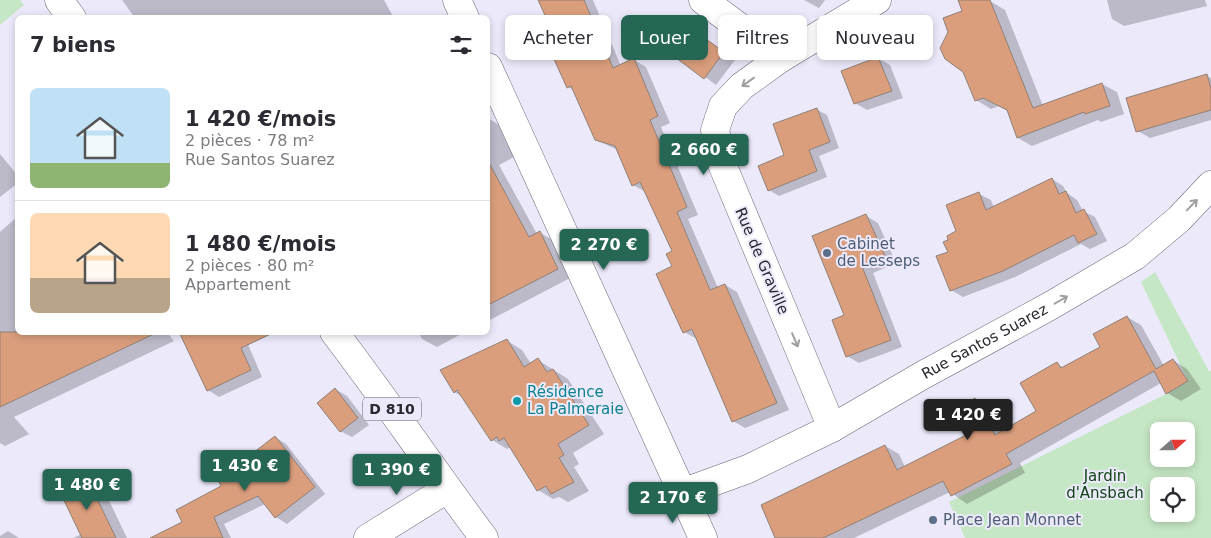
<!DOCTYPE html>
<html lang="fr">
<head>
<meta charset="utf-8">
<style>
	:root { --surface:#fff; --page:#f2f2f3; --text:#2b2b33; --muted:#7c7c81; --line:#e1e1e2; --accent:#256655 }
	body { margin:0; font-family:"DejaVu Sans",sans-serif; background:var(--page); color:var(--text); height:100vh; display:flex; flex-direction:column; font-size:19px; white-space:nowrap }
	* { box-sizing:border-box; margin:0 }
	p { font-size:16px; color:var(--muted) }
	.icon { flex:none; width:28px; height:28px; fill:none; stroke:currentColor; stroke-width:2; stroke-linecap:round; stroke-linejoin:round }
	.map { position:relative; flex:1; overflow:hidden }
	.side { position:absolute; left:15px; top:15px; width:475px; height:320px; display:flex; flex-direction:column; background:var(--surface); border-radius:8px; box-shadow:0 2px 8px #0003 }
	.side>* { flex:none }
	.guide { position:absolute; left:505px; top:15px; width:475px; height:45px; display:flex; gap:10px }
	.needle { width:32px; rotate:69deg }
	.fabs { position:absolute; left:1150px; top:422px; display:grid; gap:10px }
	.fabs a { display:grid; place-items:center; width:45px; height:45px; border-radius:8px; background:var(--surface); box-shadow:0 2px 8px #0003; font-size:25px }
	.price { position:absolute; translate:-50% -42px; padding:0 11px; border-radius:5px; background:var(--accent); color:#fff; font-size:16px; line-height:32px; filter:drop-shadow(0 1px 2px #0008) }
	.price::after { content:''; position:absolute; left:50%; top:30px; width:15px; height:11px; margin-left:-8px; background:inherit; clip-path:polygon(0 0,100% 0,50% 100%) }
	.price.on { background:#222; color:#fff }
	ul { padding:0; list-style:none }
	li { display:flex; align-items:center; gap:15px; height:125px; padding:0 15px }
	li+li { border-top:1px solid var(--line) }
	li span { display:grid; place-items:center; flex:none; width:140px; height:100px; border-radius:8px; color:#555 }
	li>.icon { margin-inline-start:auto }
	span .icon { width:60px; height:60px; fill:#fffc; stroke-width:1 }
	li b { font-size:21px }
	h2 { display:flex; justify-content:space-between; align-items:center; height:60px; padding:0 15px; font-size:21px }
	.chip { padding:0 18px; border-radius:8px; background:var(--surface); box-shadow:0 2px 8px #0003; font-size:18px; line-height:45px }
	.chip.on { background:var(--accent); color:#fff }
	.map>svg:first-child { display:block }
	.green { fill:#c6e7c5; fill-rule:evenodd }
	.shadow { fill:#0003 }
	.building { fill:#da9e7d; stroke:#908077 }
	.lines { fill:none; stroke-linecap:round; stroke-linejoin:round }
	.minor-casing { stroke:#696776; stroke-width:29 }
	.major-casing { stroke:#696776; stroke-width:29 }
	.minor { stroke:#fff; stroke-width:28 }
	.major { stroke:#fff; stroke-width:28 }
	.oneway { stroke:#9f9fa1 }
	.service-dot { fill:#5c6f8a; stroke:#ebe9fa; stroke-width:2 }
	.culture-dot { fill:#0f9aa8; stroke:#ebe9fa; stroke-width:2 }
	.labels { text-anchor:middle; dominant-baseline:central; stroke-width:4; stroke-linejoin:round; paint-order:stroke }
	.shield { fill:#ebe9fa; stroke:#63636c; stroke-width:1 }
	.shield-label { font-size:14px; font-weight:bold; fill:#29292f }
	.service-label { font-size:15px; fill:#4e5e75; stroke:#ebe9fa; text-anchor:start }
	.street-label { font-size:15px; fill:#29292f; stroke:#ebe9fa }
	.culture-label { font-size:15px; fill:#0d838f; stroke:#ebe9fa; text-anchor:start }
	.park-label { font-size:15px; fill:#124416; stroke:#ebe9fa }
</style>
</head>
<body>
<div class="map">
<svg width="1211" height="538" viewBox="0 0 1211 538">
	<rect width="100%" height="100%" fill="#ebe9fa"/>
	<!-- green -->
	<path class="green" d="M0 0H20L24 5 0 25Z
		M1155 272 1209 371H1211V538H965L949 502 1166 394 1188 381 1141 282ZM1159 431H1186V459H1159ZM1159 486H1186V514H1159Z"/>
	<!-- shadow -->
	<path class="shadow" d="M122 0H384L394 18H135Z
		M539 0H593L621 66 634 60 646 67 670 123 661 127 698 215 688 219 718 288 725 285 737 292 789 410 745 428 733 421 697 339 684 332 673 267 674 252 646 192 633 185 618 150 596 140 574 90 568 87 549 23Z
		M804 0H825L819 8Z
		M1107 0H1205L1207 6 1124 26 1112 19Z
		M990 1 1005 10 1043 106 1102 84 1117 92 1124 114 1101 122 1098 120 1032 146 1018 138 1008 111 999 106 991 109 976 100Z
		M675 17 735 60 716 85 657 41Z
		M878 58 890 65 903 98 867 110 855 103Z
		M1207 76 1211 78V120L1150 138 1138 131Z
		M816 109 827 115 839 148 819 156 827 177 779 196 769 190Z
		M488 118 502 127 516 156 499 165 537 234 540 233 555 241 572 277 488 321Z
		M0 154 18 176V183L0 197Z
		M1052 179 1063 186 1067 193 1077 200 1083 211 1095 217 1107 241 1090 249 1081 244 1015 277 963 297 951 290 949 240 958 232 979 194 991 200 994 208Z
		M18 216V332H167L174 341 14 417 29 434 5 446 0 443V232Z
		M866 216 878 223 896 263 873 273 902 347 859 363 847 356 845 316Z
		M1127 317 1141 325 1164 366 1173 360 1187 369 1201 389 1181 401 1167 393 1161 383 1020 463 1025 473 967 504 950 492 854 538H777L885 446 899 454 905 467 967 436 975 399 989 407 1003 432 1037 411 1057 364 1064 368 1101 347Z
		M400 332H410L405 335Z
		M418 332H465L437 347 422 339Z
		M507 341 522 350 531 364 538 360 568 379 604 434 573 453 579 464 574 467 589 491 568 502 559 497 553 499 538 490 511 447 507 449 492 440 463 397 454 392Z
		M247 342 262 377 219 397 208 390 191 355Z
		M335 389 347 396 369 425 352 437 340 431Z
		M275 437 286 444 325 494 287 524 276 517 265 504 224 524 231 538H157L184 523Z
		M87 480 104 490 127 538H73L82 534Z
		M8 531 19 538H0V536Z"/>
	<!-- building -->
	<path class="building" d="M538 0H584L613 68 634 58 658 116 650 120 687 207 677 212 710 290 725 284 777 403 732 422 692 329 683 333 656 274 672 266 666 254 672 251 640 182 632 186 615 146 595 140 571 86 567 88 539 26 548 22Z
		M958 0H990L1033 108 1102 83 1110 106 1085 114 1084 112 1017 138 1007 110 983 98 975 101 963 72 945 59 940 48 948 32 943 18 962 11Z
		M674 16 724 52 704 79 655 42Z
		M878 57 892 91 854 104 841 71Z
		M1207 74 1211 89V110L1136 132 1126 98Z
		M817 108 830 142 809 150 817 171 768 191 758 166 784 155 773 124Z
		M488 161 529 237 540 231 558 269 488 305Z
		M1052 178 1059 194 1066 191 1076 213 1084 209 1097 234 1078 243 1074 235 1003 271 950 291 936 256 948 252 943 242 948 240 947 236 956 231 946 205 979 192 986 210Z
		M866 214 885 256 862 266 891 340 846 357 832 320 844 315 812 236Z
		M1127 316 1156 369 1173 359 1188 381 1166 394 1154 371 1006 454 1012 464 951 496 943 481 823 538H775L761 505 885 445 897 470 966 435 952 411 975 398 995 435 1036 411 1020 383 1057 362 1061 368 1100 347 1093 334Z
		M0 332H158L0 407Z
		M179 332H275L241 348 251 370 207 391Z
		M507 339 524 367 538 358 547 372 553 369 589 425 558 444 564 455 559 458 574 482 551 494 546 486 537 491 504 438 499 441 497 437 491 441 457 390 454 393 440 370Z
		M335 388 358 418 340 432 317 403Z
		M275 436 315 487 275 518 258 496 214 517 223 538H150L182 522 176 510 221 486 218 480Z
		M87 478 116 538H82L60 492Z"/>
	<g class="lines">
		<!-- minor casing -->
		<g class="minor-casing">
			<g id="minor">
				<path d="M703 0 781 58"/>
				<path d="M832 428 722 164 715 130 723 106 742 86 781 58 877 0"/>
				<path id="s1" d="M682 493 748 469 832 428 923 375 1050 306 1135 256 1179 219 1211 185"/>
				<path d="M368 538 447 489"/>
			</g>
		</g>
		<!-- major casing -->
		<g class="major-casing">
			<path id="major" d="M59 0 72 18
				M457 0 465 18
				M488 67 703 538
				M334 332C386 400 433 470 484 538"/>
		</g>
		<!-- minor -->
		<use href="#minor" class="minor"/>
		<!-- major -->
		<use href="#major" class="major"/>
	</g>
	<!-- one-way arrows -->
	<defs><path id="oneway-shaft" d="M-6 0H5M1.5-3L5.5 0L1.5 3" fill="none" stroke-width="1.6" stroke-linecap="round" stroke-linejoin="round" transform="scale(1.25)"/></defs>
	<g class="oneway">
		<use href="#oneway-shaft" transform="translate(748 82) rotate(144)"/>
		<use href="#oneway-shaft" transform="translate(1192 205) rotate(-46)"/>
		<use href="#oneway-shaft" transform="translate(1061 300) rotate(-30)"/>
		<use href="#oneway-shaft" transform="translate(795 340) rotate(67)"/>
	</g>
	<!-- markers -->
	<g class="service-dot">
		<circle cx="827" cy="253" r="5"/>
		<circle cx="933" cy="520" r="5"/>
	</g>
	<circle class="culture-dot" cx="517" cy="401" r="5"/>
	<g class="labels">
		<!-- shield labels -->
		<rect class="shield" x="363" y="397.5" width="58" height="23" rx="4"/>
		<g class="shield-label">
			<text x="392" y="409">D 810</text>
		</g>
		<!-- service labels -->
		<g class="service-label">
			<text x="837" y="244">Cabinet<tspan x="837" dy="17">de Lesseps</tspan></text>
			<text x="943" y="520">Place Jean Monnet</text>
		</g>
		<!-- street labels -->
		<g class="street-label">
			<text transform="translate(762 261) rotate(67)">Rue de Graville</text>
			<text stroke="none"><textPath href="#s1" startOffset="339">Rue Santos Suarez</textPath></text>
		</g>
		<!-- culture labels -->
		<g class="culture-label">
			<text x="527" y="392">Résidence<tspan x="527" dy="17">La Palmeraie</tspan></text>
		</g>
		<!-- park labels -->
		<g class="park-label">
			<text x="1105" y="476">Jardin<tspan x="1105" dy="17">d'Ansbach</tspan></text>
		</g>
	</g>
</svg>
<div class="fabs">
<a><svg class="needle" viewBox="-14 -14 28 28"><path d="M0-13l5 13h-10z" fill="#e53935"/><path d="M0 13l5-13h-10z" fill="#7c7c81"/></svg></a>
<a><svg class="icon" aria-label="locate" viewBox="0 0 24 24"><circle cx="12" cy="12" r="6"/><path d="M12 2v4M12 18v4M2 12h4M18 12h4"/></svg></a>
</div>
<b class="price" style="left:704px;top:176px">2 660 €</b>
<b class="price" style="left:604px;top:271px">2 270 €</b>
<b class="price on" style="left:968px;top:441px">1 420 €</b>
<b class="price" style="left:245px;top:492px">1 430 €</b>
<b class="price" style="left:397px;top:496px">1 390 €</b>
<b class="price" style="left:87px;top:511px">1 480 €</b>
<b class="price" style="left:673px;top:524px">2 170 €</b>
<div class="guide">
<a class="chip">Acheter</a>
<a class="chip on">Louer</a>
<a class="chip">Filtres</a>
<a class="chip">Nouveau</a>
</div>
<section class="side">
<h2>7 biens<svg class="icon" aria-label="filters" viewBox="0 0 24 24"><path d="M4 7h16M4 17h16"/><circle cx="9" cy="7" r="2"/><circle cx="15" cy="17" r="2"/></svg></h2>
<ul>
<li><span style="background:linear-gradient(#bfe0f5 75%,#8fb573 0)"><svg class="icon" aria-label="home" viewBox="0 0 24 24"><path d="M3 11l9-7 9 7M6 9v11h12V9"/></svg></span><div><b>1 420 €/mois</b><p>2 pièces · 78 m²</p><p>Rue Santos Suarez</p></div></li>
<li><span style="background:linear-gradient(#ffd9b3 65%,#b9a48a 0)"><svg class="icon" aria-label="home" viewBox="0 0 24 24"><path d="M3 11l9-7 9 7M6 9v11h12V9"/></svg></span><div><b>1 480 €/mois</b><p>2 pièces · 80 m²</p><p>Appartement</p></div></li>
</ul>
</section>
</div>
</body>
</html>
